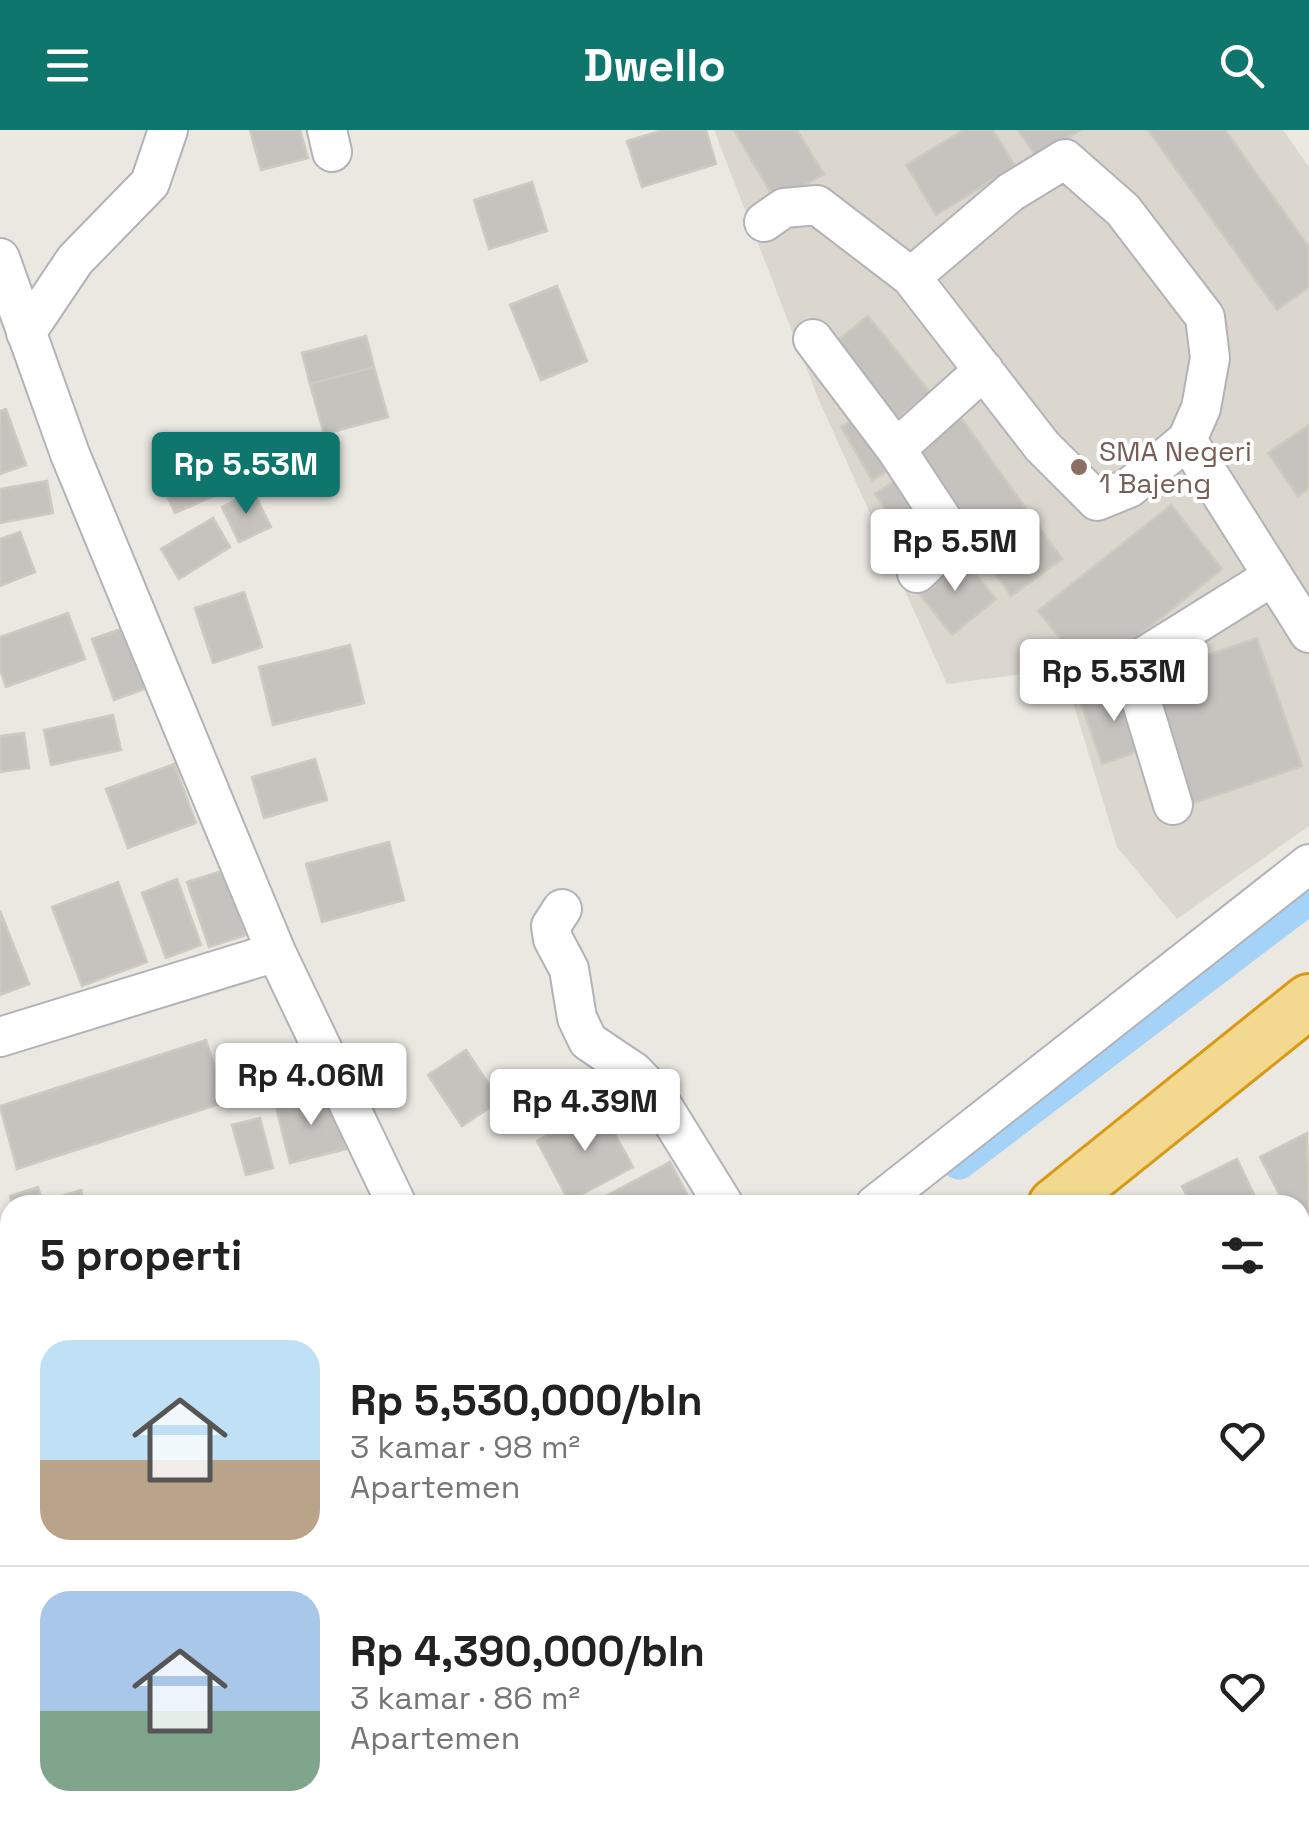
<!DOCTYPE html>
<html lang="id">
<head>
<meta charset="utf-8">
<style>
	:root { --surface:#fff; --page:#f6f6f6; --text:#222; --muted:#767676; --line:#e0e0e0; --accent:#0f766e }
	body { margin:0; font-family:"Space Grotesk",sans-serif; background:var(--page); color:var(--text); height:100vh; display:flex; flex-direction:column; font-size:38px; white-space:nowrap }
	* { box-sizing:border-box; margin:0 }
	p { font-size:32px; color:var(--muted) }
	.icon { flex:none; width:55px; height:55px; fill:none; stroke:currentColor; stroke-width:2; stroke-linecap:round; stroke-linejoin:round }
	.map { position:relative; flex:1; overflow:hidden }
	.sheet { position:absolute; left:0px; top:1065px; width:1310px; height:642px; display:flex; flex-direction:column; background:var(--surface); border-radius:30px 30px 0 0; box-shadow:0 2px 8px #0004 }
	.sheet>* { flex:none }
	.price { position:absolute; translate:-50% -85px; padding:0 22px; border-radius:10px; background:#fff; color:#222; font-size:32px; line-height:65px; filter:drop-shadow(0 2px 5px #0008) }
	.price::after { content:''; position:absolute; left:50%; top:60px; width:30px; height:22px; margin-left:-15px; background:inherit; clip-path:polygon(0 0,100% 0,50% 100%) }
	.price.active { background:var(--accent); color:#fff }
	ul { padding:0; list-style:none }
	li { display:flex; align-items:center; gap:30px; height:250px; padding:0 40px }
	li+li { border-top:2px solid var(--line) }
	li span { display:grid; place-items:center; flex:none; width:280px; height:200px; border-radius:30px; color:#555 }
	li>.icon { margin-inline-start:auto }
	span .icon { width:120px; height:120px; fill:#fffc; stroke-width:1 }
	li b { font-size:42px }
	h2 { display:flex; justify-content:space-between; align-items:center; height:120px; padding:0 40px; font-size:42px }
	header { display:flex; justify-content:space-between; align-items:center; height:130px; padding:0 40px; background:var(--accent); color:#fff; font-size:45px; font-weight:600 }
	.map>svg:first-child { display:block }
	.education { fill:#dbd7cf }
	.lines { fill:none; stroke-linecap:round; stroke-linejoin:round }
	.canal { stroke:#a5d3f7; stroke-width:35 }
	.building { fill:#c6c3be; stroke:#cfcac0; stroke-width:2.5 }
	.minor-casing { stroke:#b1b3b7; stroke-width:42 }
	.highway-casing { stroke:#d89914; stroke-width:58 }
	.minor { stroke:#fff; stroke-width:38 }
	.highway { stroke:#f3d990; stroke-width:52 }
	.education-dot { fill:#8d6e63; stroke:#fff; stroke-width:4 }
	.labels { text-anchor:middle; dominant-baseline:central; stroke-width:8; stroke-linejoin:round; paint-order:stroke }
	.education-label { font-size:28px; fill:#785e54; stroke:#fff; text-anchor:start }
</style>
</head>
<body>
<header><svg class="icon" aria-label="menu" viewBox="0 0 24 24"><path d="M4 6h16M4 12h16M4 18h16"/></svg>Dwello<svg class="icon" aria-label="search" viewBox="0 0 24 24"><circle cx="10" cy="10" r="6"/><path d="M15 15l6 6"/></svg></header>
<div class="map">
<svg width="1309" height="1707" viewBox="0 0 1309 1707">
	<rect width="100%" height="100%" fill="#ebe8e1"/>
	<!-- education -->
	<path class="education" d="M714 0H1283L1309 37V696L1177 789 1117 717 1063 539 947 554 818 268Z"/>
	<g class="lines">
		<!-- canal -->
		<path class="canal" d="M959 1032 1309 767
			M7 1707 26 1698"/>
	</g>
	<!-- building -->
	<path class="building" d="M250 0H300L308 28 261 40Z
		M663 0H706L716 34 642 57 627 11Z
		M734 0H797L824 44 776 72Z
		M963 0H993L1015 36 936 85 906 35Z
		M1018 0H1080L1038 29Z
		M1148 0H1225L1309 117V157L1277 180Z
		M532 52 547 101 489 119 474 70Z
		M557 156 587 231 541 250 510 175Z
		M868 186 930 262 888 296 827 219Z
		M366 206 374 237 310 254 302 223Z
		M374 237 388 287 324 304 310 254Z
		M6 279 26 335 0 344V281Z
		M865 283 896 336 872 350 841 297Z
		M959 285 1062 429 1011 466 907 321Z
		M1309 295V358L1298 366 1268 323Z
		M223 309 243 353 175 383 155 340Z
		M908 342 929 375 897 396 875 364Z
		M47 351 53 383 0 393V359Z
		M253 361 271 397 239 412 222 377Z
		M1171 375 1222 439 1090 545 1038 481Z
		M213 388 230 417 179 449 161 419Z
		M20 402 35 442 0 456V409Z
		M959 423 996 469 952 505 914 457Z
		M244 462 262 517 213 533 195 478Z
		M68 483 85 529 6 557 0 539V507Z
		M135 494 156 555 114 570 92 509Z
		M1257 508 1302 636 1185 676 1140 548Z
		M350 515 364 573 273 595 259 537Z
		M1125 553 1147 618 1102 634 1080 570Z
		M113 585 121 620 51 635 44 600Z
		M24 603 29 638 0 642V606Z
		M315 629 327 670 264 688 252 647Z
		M174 634 196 693 128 718 106 659Z
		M389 712 404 770 322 792 306 734Z
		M225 740 246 805 209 817 187 752Z
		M177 749 201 815 166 828 142 763Z
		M118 752 147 832 82 856 52 777Z
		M0 781 29 854 0 865Z
		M206 910 226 972 17 1039 0 976Z
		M466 920 500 971 462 996 428 945Z
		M331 963 346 1019 290 1033 276 977Z
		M600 977 633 1037 569 1071 537 1011Z
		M260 988 273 1038 246 1045 232 995Z
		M1307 1003 1309 1085 1300 1090V1075H1285L1260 1027Z
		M1237 1029 1259 1075H1191L1182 1056Z
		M670 1032 693 1075H589Z
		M38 1057 43 1075H13L10 1066Z
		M81 1060 85 1075H53L52 1069Z
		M562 1698H609L614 1707H566Z"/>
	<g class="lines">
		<!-- minor casing -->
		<g class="minor-casing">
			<path id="minor" d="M327 0 332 22
				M764 92 784 78 817 75 911 147
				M0 128 70 324 276 822 397 1075
				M26 203 75 130 150 53 168 0
				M813 209 896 319
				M1187 310 1129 358 1097 371 1042 316 911 147 1011 62 1065 29 1123 80 1205 187 1210 228 1201 278 1187 310 1309 503
				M917 443 943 418 946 395 896 319 984 240
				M1173 675 1132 540 1140 529 1273 446
				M562 779 551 796 553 809 569 839 577 888 588 911 634 942 656 965 724 1075
				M0 907 276 822
				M875 1075 1309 734
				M31 1707 48 1698"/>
		</g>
		<!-- highway casing -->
		<g class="highway-casing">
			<path id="highway" d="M1055 1075 1309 871
				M252 1707 265 1698"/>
		</g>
		<!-- minor -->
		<use href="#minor" class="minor"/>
		<!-- highway -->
		<use href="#highway" class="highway"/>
	</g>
	<!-- markers -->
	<circle class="education-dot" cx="1079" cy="337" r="10"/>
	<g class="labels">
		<!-- education labels -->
		<g class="education-label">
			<text x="1099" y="321">SMA Negeri<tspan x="1099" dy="32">1 Bajeng</tspan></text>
		</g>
	</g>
</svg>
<b class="price active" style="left:246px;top:387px">Rp 5.53M</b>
<b class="price" style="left:955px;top:464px">Rp 5.5M</b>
<b class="price" style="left:1114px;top:594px">Rp 5.53M</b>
<b class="price" style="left:311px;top:998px">Rp 4.06M</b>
<b class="price" style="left:585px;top:1024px">Rp 4.39M</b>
<section class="sheet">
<h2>5 properti<svg class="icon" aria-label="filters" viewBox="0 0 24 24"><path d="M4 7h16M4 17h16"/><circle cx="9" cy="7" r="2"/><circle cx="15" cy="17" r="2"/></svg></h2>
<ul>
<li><span style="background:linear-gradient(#bfe0f5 60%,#b9a48a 0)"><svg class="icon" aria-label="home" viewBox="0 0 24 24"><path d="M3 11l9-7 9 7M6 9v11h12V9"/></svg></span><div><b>Rp 5,530,000/bln</b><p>3 kamar · 98 m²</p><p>Apartemen</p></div><svg class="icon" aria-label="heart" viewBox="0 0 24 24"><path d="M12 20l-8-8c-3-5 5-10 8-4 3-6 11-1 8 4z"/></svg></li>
<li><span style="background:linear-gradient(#a9c7e8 60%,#7fa58c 0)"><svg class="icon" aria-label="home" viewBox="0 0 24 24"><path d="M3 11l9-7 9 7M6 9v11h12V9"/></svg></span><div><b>Rp 4,390,000/bln</b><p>3 kamar · 86 m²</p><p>Apartemen</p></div><svg class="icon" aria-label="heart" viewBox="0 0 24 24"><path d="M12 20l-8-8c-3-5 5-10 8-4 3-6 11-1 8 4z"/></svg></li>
</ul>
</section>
</div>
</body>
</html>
